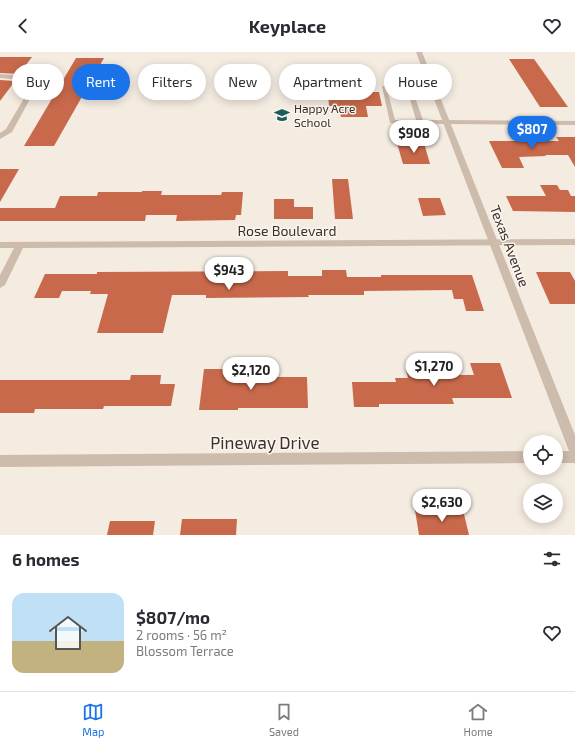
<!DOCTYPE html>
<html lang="en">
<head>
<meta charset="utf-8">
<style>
	:root { --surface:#fff; --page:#f7f7f7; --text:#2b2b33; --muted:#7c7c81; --line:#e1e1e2; --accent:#1a73e8 }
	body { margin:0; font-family:"Exo 2",sans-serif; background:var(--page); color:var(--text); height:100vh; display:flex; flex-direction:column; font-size:15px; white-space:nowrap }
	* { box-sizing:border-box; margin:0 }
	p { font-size:13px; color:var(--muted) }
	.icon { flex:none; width:22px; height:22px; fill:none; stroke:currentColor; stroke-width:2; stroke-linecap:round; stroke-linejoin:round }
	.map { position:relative; height:483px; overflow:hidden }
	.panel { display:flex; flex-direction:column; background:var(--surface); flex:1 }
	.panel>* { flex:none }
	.hud { position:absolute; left:12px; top:12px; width:551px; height:36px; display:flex; gap:8px }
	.buttons { position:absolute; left:523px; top:383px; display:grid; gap:8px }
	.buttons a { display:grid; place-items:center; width:40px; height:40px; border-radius:50%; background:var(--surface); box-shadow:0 2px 10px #0003; font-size:20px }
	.price { position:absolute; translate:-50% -34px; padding:0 9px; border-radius:14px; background:#fff; color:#222; font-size:13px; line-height:26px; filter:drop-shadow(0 1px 2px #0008) }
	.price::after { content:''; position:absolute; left:50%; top:24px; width:12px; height:9px; margin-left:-6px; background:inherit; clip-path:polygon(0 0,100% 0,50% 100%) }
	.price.active { background:var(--accent); color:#fff }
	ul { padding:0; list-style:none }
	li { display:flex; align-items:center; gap:12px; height:100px; padding:0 12px }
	li span { display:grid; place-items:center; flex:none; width:112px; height:80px; border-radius:12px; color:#555 }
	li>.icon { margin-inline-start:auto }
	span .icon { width:48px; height:48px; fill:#fffc; stroke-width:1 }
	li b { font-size:17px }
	h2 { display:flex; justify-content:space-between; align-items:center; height:48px; padding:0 12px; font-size:17px }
	.tag { padding:0 14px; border-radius:18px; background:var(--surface); box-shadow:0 2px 10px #0003; font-size:14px; line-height:36px }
	.tag.active { background:var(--accent); color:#fff }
	header { display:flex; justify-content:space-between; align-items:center; height:52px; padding:0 12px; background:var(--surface); font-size:18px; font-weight:700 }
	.tab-bar { display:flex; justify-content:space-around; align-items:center; height:56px; border-top:1px solid var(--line); background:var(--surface); font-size:11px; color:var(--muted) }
	.tab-bar a { display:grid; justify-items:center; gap:2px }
	.tab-bar .active { color:var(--accent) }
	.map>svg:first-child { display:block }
	.building { fill:#c8694b }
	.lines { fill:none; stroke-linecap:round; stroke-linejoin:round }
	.service { fill:#cdbbac; fill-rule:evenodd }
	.minor { fill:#cdbbac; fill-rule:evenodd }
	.tertiary { fill:#cdbbac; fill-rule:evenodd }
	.labels { text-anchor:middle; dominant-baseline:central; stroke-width:3; stroke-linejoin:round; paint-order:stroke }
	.far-poi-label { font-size:12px; fill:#3b302b; stroke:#fbf5ee; text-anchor:start }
	.street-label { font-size:14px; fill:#3b302b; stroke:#fbf5ee }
	.near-street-label { font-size:17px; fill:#3b302b; stroke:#fbf5ee }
</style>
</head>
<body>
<header><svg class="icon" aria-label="back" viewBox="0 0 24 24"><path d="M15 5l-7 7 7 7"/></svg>Keyplace<svg class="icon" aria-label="heart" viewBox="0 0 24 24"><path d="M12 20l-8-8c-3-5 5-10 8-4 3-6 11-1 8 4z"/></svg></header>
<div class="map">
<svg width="575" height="483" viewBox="0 0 575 483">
	<rect width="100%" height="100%" fill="#f4ebe1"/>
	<!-- building -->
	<path class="building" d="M0 5H32L19 22 0 21Z
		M76 6H104L54 94H24Z
		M509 7H534L568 55H540Z
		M0 28 15 29 0 49Z
		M328 40H379L382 54H366L368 65H341L339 54H329Z
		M556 85H575V115L568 103H545L546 104 519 105 524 116H502L489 89H559Z
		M397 91H424L430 112H403Z
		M0 117H19L0 150Z
		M332 127H348L353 167H335Z
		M540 133H557L560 138H568L571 144H575V160L513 159 506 144H546Z
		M142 139H162L161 143H221L222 140H243L241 163H236L235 168 176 169 177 163H146L145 169H0V156H55L60 144H97L98 140H142Z
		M418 146H440L446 163 423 164Z
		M274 147H294V155H313V167H274Z
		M322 218H346L347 225H381V223H472L484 259H466L463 247H454L452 238 364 239V243H308L309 245 206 246V243H172L163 281H97L108 242H90L91 239H62L59 246H34L45 222H97V220L288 219V224H322Z
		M536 220H570L575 229V252H550Z
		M470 311H500L512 346H452L454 352H379V355H354L352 330H396L395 326H408L406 318H446L447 323H474Z
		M204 317H241V325H307L308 356H238V358H199Z
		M131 323H161L160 332H175L171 354H104L103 357H35L34 361H0V328H130Z
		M415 458H463L469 483H419Z
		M182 467H237L236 483H180Z
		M110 469H155L153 483H107Z"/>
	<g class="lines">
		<!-- service -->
		<path class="service" d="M382 34H434L435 35 432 37H412L423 68H446L449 70 446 72 390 71ZM387 37H407L416 68H395Z"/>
		<!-- minor -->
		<path class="minor" d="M0 22 28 24 37 30 36 36 12 80 0 87V81L6 77 30 36 31 31 26 28 0 26Z
			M443 68 575 69V73L446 72 442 70Z
			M575 187V193L23 196 5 233 0 236V223L14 196H0V190Z
			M530 399V411L0 415V403Z
			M556 399H575V411H556Z"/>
		<!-- tertiary -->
		<path class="tertiary" d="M416 0H422L575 383V405L571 403 569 399Z"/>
	</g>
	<!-- icons -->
	<defs>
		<g id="school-bare" transform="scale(1.2)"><path d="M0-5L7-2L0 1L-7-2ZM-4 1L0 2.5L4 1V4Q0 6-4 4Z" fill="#1f5a5e" stroke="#fbf5ee" stroke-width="2.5" paint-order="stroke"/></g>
	</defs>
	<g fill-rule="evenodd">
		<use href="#school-bare" x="282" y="63"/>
	</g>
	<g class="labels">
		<!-- far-poi labels -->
		<g class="far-poi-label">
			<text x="294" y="56">Happy Acre<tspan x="294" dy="14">School</tspan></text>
		</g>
		<!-- street labels -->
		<g class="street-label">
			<text x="287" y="178">Rose Boulevard</text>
			<text transform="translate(510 194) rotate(69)">Texas Avenue</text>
		</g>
		<!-- near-street labels -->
		<g class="near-street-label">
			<text x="265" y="390">Pineway Drive</text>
		</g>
	</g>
</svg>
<div class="buttons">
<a><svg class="icon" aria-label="locate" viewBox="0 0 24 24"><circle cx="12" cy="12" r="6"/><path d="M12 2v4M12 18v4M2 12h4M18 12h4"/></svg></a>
<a><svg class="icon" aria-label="layers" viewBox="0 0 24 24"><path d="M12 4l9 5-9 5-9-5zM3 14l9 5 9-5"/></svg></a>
</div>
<b class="price active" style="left:532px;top:98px">$807</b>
<b class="price" style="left:414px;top:102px">$908</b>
<b class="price" style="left:229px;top:239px">$943</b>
<b class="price" style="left:434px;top:335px">$1,270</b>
<b class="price" style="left:251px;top:339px">$2,120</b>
<b class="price" style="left:442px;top:471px">$2,630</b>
<div class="hud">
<a class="tag">Buy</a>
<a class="tag active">Rent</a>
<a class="tag">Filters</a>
<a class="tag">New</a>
<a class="tag">Apartment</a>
<a class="tag">House</a>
</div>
</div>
<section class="panel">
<h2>6 homes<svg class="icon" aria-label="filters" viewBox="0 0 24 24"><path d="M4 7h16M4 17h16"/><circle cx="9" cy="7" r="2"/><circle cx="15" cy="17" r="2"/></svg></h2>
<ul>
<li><span style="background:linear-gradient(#bfe0f5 60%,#c2b280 0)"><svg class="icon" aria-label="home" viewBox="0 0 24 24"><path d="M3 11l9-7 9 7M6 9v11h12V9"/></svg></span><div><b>$807/mo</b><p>2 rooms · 56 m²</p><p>Blossom Terrace</p></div><svg class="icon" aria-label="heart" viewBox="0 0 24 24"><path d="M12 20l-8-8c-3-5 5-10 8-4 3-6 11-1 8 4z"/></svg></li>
</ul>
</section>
<nav class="tab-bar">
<a class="active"><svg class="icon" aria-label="map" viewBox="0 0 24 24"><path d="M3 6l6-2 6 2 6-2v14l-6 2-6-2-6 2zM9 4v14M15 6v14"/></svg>Map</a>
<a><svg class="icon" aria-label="saved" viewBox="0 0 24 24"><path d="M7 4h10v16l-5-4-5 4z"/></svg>Saved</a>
<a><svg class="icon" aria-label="home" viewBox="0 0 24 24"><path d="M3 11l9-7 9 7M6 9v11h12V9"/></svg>Home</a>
</nav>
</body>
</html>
